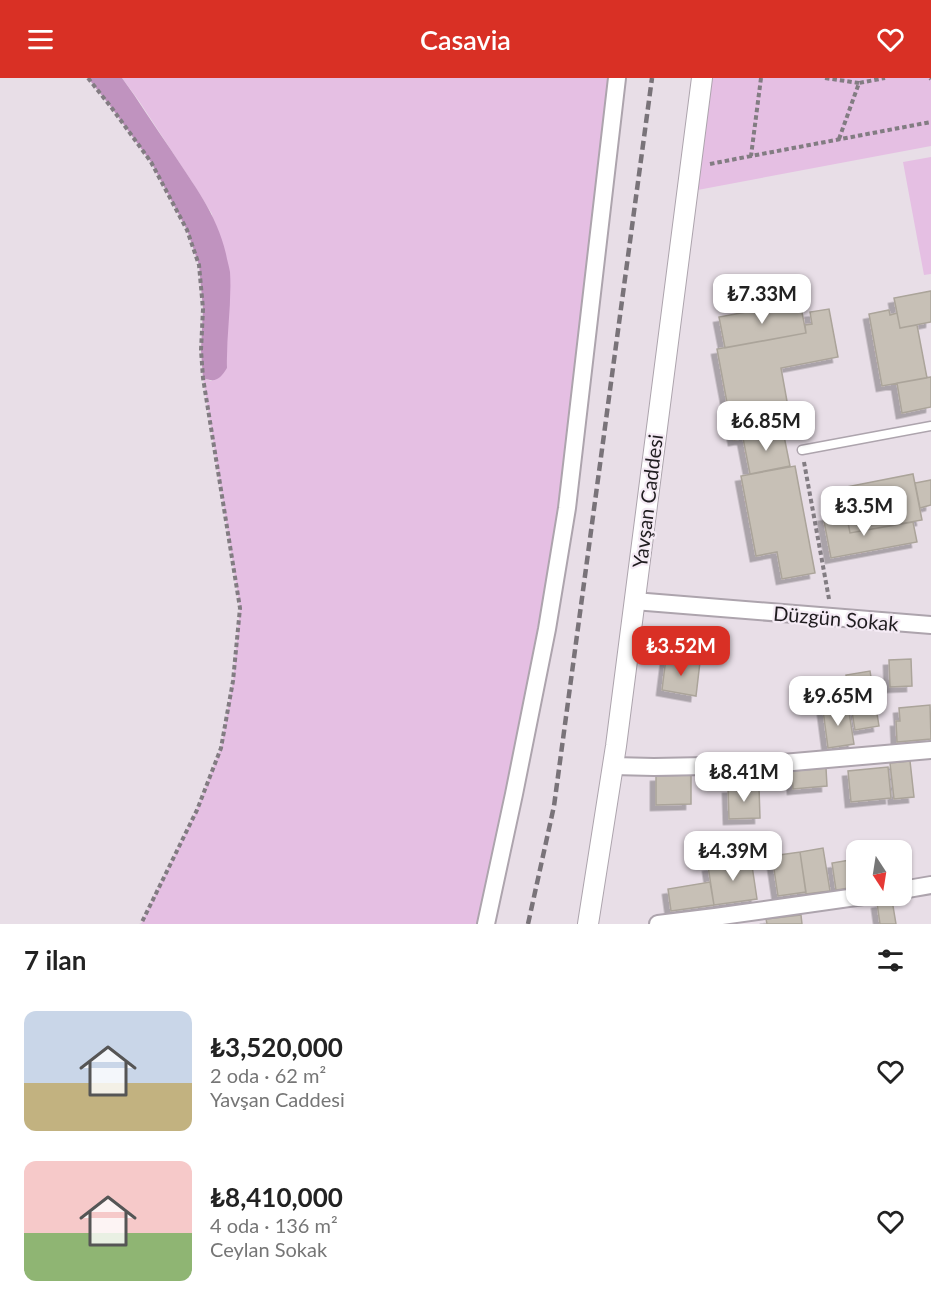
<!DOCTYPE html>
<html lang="tr">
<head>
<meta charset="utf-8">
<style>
	:root { --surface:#fff; --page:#f6f6f6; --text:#222; --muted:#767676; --accent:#d93025 }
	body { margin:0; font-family:Lato,sans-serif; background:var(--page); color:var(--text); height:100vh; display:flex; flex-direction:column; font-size:22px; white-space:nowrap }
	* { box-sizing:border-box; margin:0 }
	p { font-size:20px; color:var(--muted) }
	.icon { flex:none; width:33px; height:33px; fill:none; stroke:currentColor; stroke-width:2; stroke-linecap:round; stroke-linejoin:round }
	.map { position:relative; height:846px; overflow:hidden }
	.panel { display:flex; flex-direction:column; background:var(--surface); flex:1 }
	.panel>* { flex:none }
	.needle { width:39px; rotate:168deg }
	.tools { position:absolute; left:846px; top:762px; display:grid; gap:12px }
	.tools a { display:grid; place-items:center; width:66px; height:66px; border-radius:12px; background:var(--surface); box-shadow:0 2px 4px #0004; font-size:30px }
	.price { position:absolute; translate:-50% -51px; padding:0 14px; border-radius:12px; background:#fff; color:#222; font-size:20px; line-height:39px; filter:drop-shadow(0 2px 3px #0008) }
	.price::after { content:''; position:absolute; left:50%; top:36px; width:18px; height:14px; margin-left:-9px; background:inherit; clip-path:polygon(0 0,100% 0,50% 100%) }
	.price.on { background:var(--accent); color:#fff }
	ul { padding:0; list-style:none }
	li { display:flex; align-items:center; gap:18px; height:150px; padding:0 24px }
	li span { display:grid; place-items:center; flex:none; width:168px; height:120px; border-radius:12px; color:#555 }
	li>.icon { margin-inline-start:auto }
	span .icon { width:72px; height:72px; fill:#fffc; stroke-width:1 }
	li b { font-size:26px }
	h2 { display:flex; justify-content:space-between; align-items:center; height:72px; padding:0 24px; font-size:26px }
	header { display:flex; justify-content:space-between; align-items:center; height:78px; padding:0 24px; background:var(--accent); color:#fff; font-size:27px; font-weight:600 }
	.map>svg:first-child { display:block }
	.green { fill:#e5bfe3 }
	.forest { fill:#c093bf }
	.building { fill:#c7c0b6; stroke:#aba49a; stroke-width:1.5; filter:url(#shadow) }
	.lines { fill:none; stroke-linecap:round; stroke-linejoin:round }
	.service-casing { stroke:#ada4ad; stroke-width:11 }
	.minor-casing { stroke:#ada4ad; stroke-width:20 }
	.tertiary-casing { stroke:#ada4ad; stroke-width:22 }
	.path { stroke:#827c82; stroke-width:4; stroke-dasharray:4.5 3; stroke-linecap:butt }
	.service { stroke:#fff; stroke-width:8 }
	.minor { stroke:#fff; stroke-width:16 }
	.tertiary { stroke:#fff; stroke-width:20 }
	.rail { stroke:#797379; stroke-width:4.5; stroke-dasharray:9 4.5; stroke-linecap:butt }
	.labels { text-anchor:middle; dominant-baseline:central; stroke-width:4.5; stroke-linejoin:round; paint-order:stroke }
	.street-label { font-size:20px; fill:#201d20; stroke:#f5ebf5 }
</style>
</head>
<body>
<header><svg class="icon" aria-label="menu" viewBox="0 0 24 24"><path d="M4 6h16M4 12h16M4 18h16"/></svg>Casavia<svg class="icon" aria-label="heart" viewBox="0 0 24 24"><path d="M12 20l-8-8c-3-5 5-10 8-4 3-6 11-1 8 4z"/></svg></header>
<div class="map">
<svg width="931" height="846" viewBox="0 0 931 846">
	<defs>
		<filter id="shadow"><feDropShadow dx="-5.5" dy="5.5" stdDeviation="0" flood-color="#0004"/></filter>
	</defs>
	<rect width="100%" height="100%" fill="#e8dee7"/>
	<!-- green -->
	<path class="green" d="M122 0H617L567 430 486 846H141L197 732 221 670 233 603 240 530 203 300 211 303 227 290 226 272 212 136 194 107 139 23Z
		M702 0H931V68L687 114Z
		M931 79V196L924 197 903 84Z"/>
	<!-- forest -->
	<path class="forest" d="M88 0H122C139 23 154 48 171 72 193 106 217 136 226 176 227 182 229 188 230 194 232 226 226 258 227 290 220 301 216 305 203 300L201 272 203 231 199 187 187 152 151 84 111 29Z"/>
	<!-- building -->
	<path class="building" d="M931 213V244L900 250 894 220Z
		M800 224 806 255 725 270 719 239Z
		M829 231 838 279 781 290 792 351 734 362 717 271 806 255 805 247 812 246 810 234Z
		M889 232 890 237 897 235 900 250 917 247 927 300 882 308 869 236Z
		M931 299V329L902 335 897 305Z
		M783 353 790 388 750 396 743 360Z
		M795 388 815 495 782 501 777 474 756 478 741 398Z
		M913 396 922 442 850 455 841 410Z
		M931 402V427L920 430 915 405Z
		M846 434 850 455 913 444 917 464 831 480 823 438Z
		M666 580 700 584 696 618 662 612Z
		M911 581 912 608 890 609 889 582Z
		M870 593 879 648 855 652 846 597Z
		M930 627 931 661 897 664 896 643H900L899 630Z
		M848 628 854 666 828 670 823 632Z
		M910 683 914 719 894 721 890 685Z
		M888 689 891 720 851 724 848 693Z
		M826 690 827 708 793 711 792 693Z
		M691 697V726L656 727V698Z
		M759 709 760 740 729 741 728 710Z
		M823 770 830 813 806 816 800 774Z
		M800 774 806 814 778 818 772 778Z
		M751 781 757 821 714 827 708 788Z
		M856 781V809L836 812 832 785Z
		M710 804 714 827 671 833 668 811Z
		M892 822 896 846H880L877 825Z
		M801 837 802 846H767L766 841Z"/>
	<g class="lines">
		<!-- service casing -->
		<g class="service-casing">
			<path id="service" d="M802 372 931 348"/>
		</g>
		<!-- minor casing -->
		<g class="minor-casing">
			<path id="minor" d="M634 523 931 547
				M613 688 654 689 759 687 931 672
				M902 812 931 807
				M486 846 514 716 547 551 567 430 617 0
				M658 846 715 839 863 818"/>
		</g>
		<!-- tertiary casing -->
		<g class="tertiary-casing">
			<path id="tertiary" d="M588 846 616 668 702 0"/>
		</g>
		<!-- path -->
		<path class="path" d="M88 0 111 29 151 84 187 152 199 187 203 231 201 272 203 300 240 530 233 603 221 670 197 732 141 846
			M761 0 751 78 931 44
			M825 0 859 5
			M930 0 931 1
			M839 61 859 5 885 0
			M710 86 751 78
			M804 384 829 521"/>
		<!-- service -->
		<use href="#service" class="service"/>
		<!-- minor -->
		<use href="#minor" class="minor"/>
		<!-- tertiary -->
		<use href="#tertiary" class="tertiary"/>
		<!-- rail -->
		<path class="rail" d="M528 846 554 728 652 0"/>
	</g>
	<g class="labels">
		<!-- street labels -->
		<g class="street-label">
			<text transform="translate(647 423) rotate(-83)">Yavşan Caddesi</text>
			<text transform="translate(836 540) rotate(5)">Düzgün Sokak</text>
		</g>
	</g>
</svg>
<div class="tools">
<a><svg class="needle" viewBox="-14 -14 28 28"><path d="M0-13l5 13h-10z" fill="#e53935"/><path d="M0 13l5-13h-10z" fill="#767676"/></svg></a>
</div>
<b class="price" style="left:762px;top:247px">₺7.33M</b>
<b class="price" style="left:766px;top:374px">₺6.85M</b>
<b class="price" style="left:864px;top:459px">₺3.5M</b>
<b class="price on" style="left:681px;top:599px">₺3.52M</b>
<b class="price" style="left:838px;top:649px">₺9.65M</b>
<b class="price" style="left:744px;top:725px">₺8.41M</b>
<b class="price" style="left:733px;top:804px">₺4.39M</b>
</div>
<section class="panel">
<h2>7 ilan<svg class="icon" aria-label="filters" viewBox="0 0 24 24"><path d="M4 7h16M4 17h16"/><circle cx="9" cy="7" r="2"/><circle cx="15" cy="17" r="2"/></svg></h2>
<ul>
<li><span style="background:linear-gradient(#c9d6e8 60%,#c2b280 0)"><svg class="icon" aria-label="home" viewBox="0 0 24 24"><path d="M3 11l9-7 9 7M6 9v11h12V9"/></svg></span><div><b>₺3,520,000</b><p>2 oda · 62 m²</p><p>Yavşan Caddesi</p></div><svg class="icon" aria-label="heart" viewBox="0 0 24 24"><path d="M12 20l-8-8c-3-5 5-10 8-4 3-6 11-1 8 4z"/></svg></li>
<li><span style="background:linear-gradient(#f6c9c9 60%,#8fb573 0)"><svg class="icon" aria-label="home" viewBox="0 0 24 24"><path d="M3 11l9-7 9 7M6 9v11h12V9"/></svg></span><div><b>₺8,410,000</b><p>4 oda · 136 m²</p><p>Ceylan Sokak</p></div><svg class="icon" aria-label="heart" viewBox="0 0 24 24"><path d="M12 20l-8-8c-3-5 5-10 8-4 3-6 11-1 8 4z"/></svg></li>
</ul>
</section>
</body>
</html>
